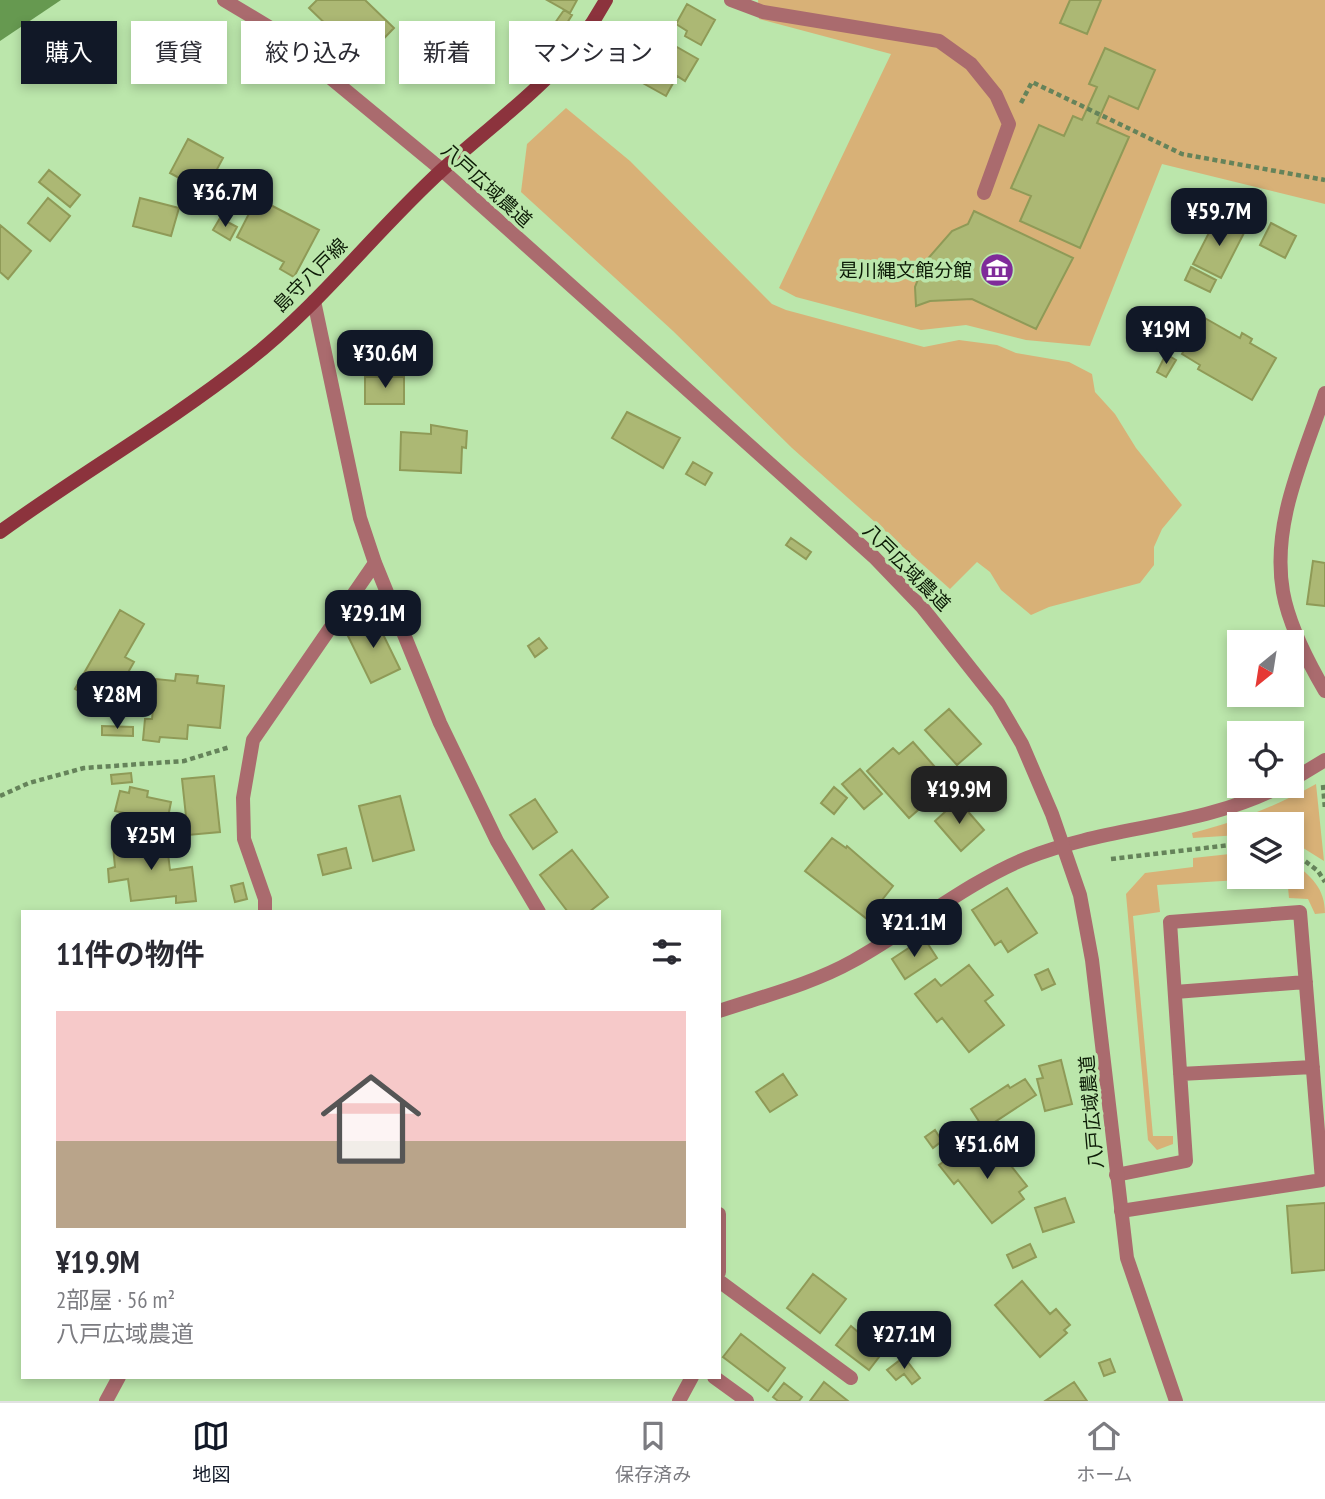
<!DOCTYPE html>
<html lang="ja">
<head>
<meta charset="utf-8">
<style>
	:root { --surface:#fff; --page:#f7f7f7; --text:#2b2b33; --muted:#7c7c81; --line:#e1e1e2; --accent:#111827 }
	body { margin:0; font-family:"PT Sans Narrow","Noto Sans JP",sans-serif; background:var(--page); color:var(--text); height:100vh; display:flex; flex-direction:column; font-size:26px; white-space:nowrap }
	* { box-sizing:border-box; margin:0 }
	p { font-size:23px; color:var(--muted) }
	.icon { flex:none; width:38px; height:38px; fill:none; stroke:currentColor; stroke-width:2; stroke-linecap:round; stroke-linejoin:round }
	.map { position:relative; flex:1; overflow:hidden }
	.sheet { position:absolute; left:21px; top:910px; width:700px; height:469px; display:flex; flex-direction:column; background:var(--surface); border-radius:0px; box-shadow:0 4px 10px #0003 }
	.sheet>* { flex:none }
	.banner { position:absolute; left:21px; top:21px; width:700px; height:63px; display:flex; gap:14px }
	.needle { width:46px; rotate:210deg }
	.fabs { position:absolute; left:1227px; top:630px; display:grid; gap:14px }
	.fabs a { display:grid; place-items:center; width:77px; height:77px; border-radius:0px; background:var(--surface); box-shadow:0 4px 10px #0003; font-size:35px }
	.price { position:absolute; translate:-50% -60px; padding:0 16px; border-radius:14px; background:var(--accent); color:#fff; font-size:23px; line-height:46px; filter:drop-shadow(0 2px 4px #0008) }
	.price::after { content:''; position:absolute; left:50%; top:42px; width:21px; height:16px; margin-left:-10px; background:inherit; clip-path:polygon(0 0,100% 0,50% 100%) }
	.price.selected { background:#222; color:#fff }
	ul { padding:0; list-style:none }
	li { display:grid; align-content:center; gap:14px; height:371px; padding:0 35px }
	li span { display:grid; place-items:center; height:217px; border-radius:0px; color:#555 }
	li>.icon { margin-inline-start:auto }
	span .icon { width:126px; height:126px; fill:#fffc; stroke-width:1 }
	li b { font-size:30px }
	h2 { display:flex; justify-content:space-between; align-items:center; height:84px; padding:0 35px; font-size:30px }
	.pill { padding:0 24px; border-radius:0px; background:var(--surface); box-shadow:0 4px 10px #0003; font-size:24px; line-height:63px }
	.pill.selected { background:var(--accent); color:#fff }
	.dock { display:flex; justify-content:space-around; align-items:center; height:98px; border-top:2px solid var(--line); background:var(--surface); font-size:19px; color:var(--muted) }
	.dock a { display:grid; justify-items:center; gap:4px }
	.dock .selected { color:var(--accent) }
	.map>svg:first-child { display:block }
	.green { fill:#d8b177 }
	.water { fill:#669950 }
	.building { fill:#acb874; stroke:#8f9a57; stroke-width:2 }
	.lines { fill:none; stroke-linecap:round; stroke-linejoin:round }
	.path { stroke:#65835a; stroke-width:4.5; stroke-dasharray:5 3.5; stroke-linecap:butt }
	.service { stroke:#aa6b6e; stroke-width:14 }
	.minor { stroke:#aa6b6e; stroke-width:14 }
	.tertiary { stroke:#aa6b6e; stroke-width:14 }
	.secondary { stroke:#8c333d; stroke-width:14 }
	.labels { text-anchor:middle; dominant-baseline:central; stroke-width:7; stroke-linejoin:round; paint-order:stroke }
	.street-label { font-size:19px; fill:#0c1b06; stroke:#bbe6ab }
	.poi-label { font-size:19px; fill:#0c1b06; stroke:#bbe6ab; text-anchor:end }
</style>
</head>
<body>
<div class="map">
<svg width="1325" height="1401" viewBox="0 0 1325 1401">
	<rect width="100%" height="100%" fill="#bbe6ab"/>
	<!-- green -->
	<path class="green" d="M758 0H1325V204L1162 164 1090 346 1026 340 966 325 921 330 796 297 779 288 891 54 759 19Z
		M566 108 630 161 772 304 786 310 924 347 959 340 997 345 1016 353 1069 362 1092 374 1095 392 1115 414 1136 448 1182 505 1162 529 1154 547V565L1140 583 1049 607 1031 615 1001 590 990 572 977 562 950 589 792 448 673 331 521 192 527 144Z
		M1316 784 1324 861 1292 841V824H1239V835L1193 838 1192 833C1237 822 1276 806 1316 784Z
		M1239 853V877H1292V862C1311 876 1325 888 1325 913L1315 914 1308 899 1289 898 1287 877 1157 885 1160 912 1133 916 1153 1136H1173V1144L1157 1150 1148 1140 1126 894 1145 873 1193 867V858Z"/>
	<!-- water -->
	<path class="water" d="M0 0H61L0 41Z"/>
	<!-- building -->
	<path class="building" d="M317 0H365L394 28 363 60 309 8Z
		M547 0H577L570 13Z
		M1070 0H1101L1087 34 1060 23Z
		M687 4 715 20 701 45 685 36 687 31 676 24Z
		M564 10 572 15 557 39 548 33Z
		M660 25 675 34 670 43 698 59 685 81 677 76 666 96 625 73 649 31 655 35Z
		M431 30 448 48 437 58 420 40Z
		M618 38 632 45 616 74 602 66Z
		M1105 48 1155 70 1138 109 1109 96 1097 123 1129 137 1080 248 1020 221 1031 196 1011 188 1039 125 1064 136 1073 116 1082 120 1097 87 1089 84Z
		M188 139 223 158 205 192 170 173Z
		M49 170 80 195 70 207 39 182Z
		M48 198 70 216 50 241 28 223Z
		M140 198 179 208 171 236 133 226Z
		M257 198 319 230 294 277 280 269 284 262 237 237Z
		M974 211 1073 258 1036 329 972 299 930 301 916 306 915 287 925 262 952 231 968 224Z
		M1217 217 1245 231 1221 278 1193 264Z
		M220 218 237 227 230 240 213 230Z
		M1271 223 1296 236 1285 258 1260 245Z
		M0 225 31 251 8 279 0 272Z
		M1191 267 1216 280 1210 292 1185 280Z
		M1203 317 1240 338 1242 333 1252 339 1250 343 1276 358 1252 400 1198 369 1200 365 1182 354Z
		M1161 319 1171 325 1165 336 1155 330Z
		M1166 354 1176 360 1166 377 1157 372Z
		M365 377H404V404H365Z
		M627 412 680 438 663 468 612 438Z
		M431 425 467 431 466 448 462 447 461 473 400 470 401 432 431 434Z
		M693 462 712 473 705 485 686 474Z
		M791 538 811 552 806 559 786 545Z
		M1313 561 1325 563V606L1307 604Z
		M120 610 144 624 125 657 134 662 108 708 75 689Z
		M375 618 400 669 371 683 346 632Z
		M539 638 547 648 535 657 528 646Z
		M176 674 198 676 197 683 224 686 220 728 188 725 187 739 160 737 159 742 143 740 145 719H152L156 679 175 681Z
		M949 709 981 744 957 765 925 730Z
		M102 726 133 727V736L102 735Z
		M913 742 949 783 909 818 867 771 893 748 899 754Z
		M860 769 882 794 864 809 842 784Z
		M131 773 132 782 112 784 111 775Z
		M214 776 220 832 188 835 182 779Z
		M130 787 148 791 147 797 171 802 167 822 115 811 120 791 129 793Z
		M834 787 847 798 834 814 821 803Z
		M400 796 414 850 373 861 359 806Z
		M535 799 557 832 533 849 510 815Z
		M958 800 984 830 961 851 935 821Z
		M166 837 170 870 192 867 196 901 176 903V896L131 901 128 879 109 882 108 869 115 867 113 846Z
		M832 838 846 848 847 846 893 886 867 919 805 871Z
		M346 848 351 868 323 875 318 855Z
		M572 850 608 897 589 912H568L540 875Z
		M243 883 247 899 235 902 231 886Z
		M1007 888 1037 933 1008 952 1001 941 995 945 972 910Z
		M924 938 937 958 905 979 892 959Z
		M969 965 993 995 985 1001 1004 1025 969 1052 942 1018 937 1022 915 994 935 979 941 986Z
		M1048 969 1055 984 1042 990 1035 975Z
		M1061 1060 1072 1104 1045 1111 1037 1079 1043 1078 1039 1066Z
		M783 1074 797 1095 770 1112 756 1092Z
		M1025 1079 1036 1095 984 1129 971 1109 1008 1085 1010 1088Z
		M935 1130 942 1141 933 1148 925 1137Z
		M984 1141 999 1160 1004 1157 1027 1186 1019 1192 1024 1199 992 1223 958 1180 954 1184 939 1165 954 1154 963 1165 974 1156 970 1151Z
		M1065 1198 1074 1222 1043 1232 1035 1208Z
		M1325 1203V1270L1292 1273 1287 1206Z
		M1030 1244 1036 1257 1013 1268 1007 1255Z
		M813 1274 846 1299 820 1333 787 1308Z
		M1022 1281 1050 1314 1056 1309 1070 1325 1064 1330 1067 1333 1040 1357 995 1305Z
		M851 1326 864 1337 869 1329 889 1344 869 1370 836 1345Z
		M741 1334 785 1368 768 1391 723 1357Z
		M904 1357 920 1378 912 1384 904 1374 896 1380 887 1370Z
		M1110 1359 1115 1372 1104 1376 1099 1363Z
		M824 1382 848 1401H810Z
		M1074 1382 1087 1401H1045Z
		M784 1383 802 1397 799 1401H778L773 1397Z"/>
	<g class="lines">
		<!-- path -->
		<path class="path" d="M1021 103 1032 82 1182 154 1325 180
			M1323 785 1325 809
			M0 796 29 783 84 768 184 761 230 747
			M1292 851 1318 871 1325 882
			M1111 859 1239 844"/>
		<!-- service -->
		<path class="service" d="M731 0 763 12 939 41 971 64 996 95 1009 124 984 193
			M1175 992 1306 982
			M1180 1074 1313 1067
			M1116 1175 1186 1161 1170 922 1300 912 1322 1180 1121 1211"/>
		<!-- minor -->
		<path class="minor" d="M314 301 360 518 375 563 440 723 497 841 539 912
			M1325 393C1304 457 1271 523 1283 592 1289 625 1308 662 1325 691
			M1292 780 1325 760
			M265 912V899L244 839 243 798 253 740 375 563
			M719 1011C764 996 812 984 853 961 909 930 969 881 1027 858 1109 825 1201 828 1281 786
			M719 1214V1272
			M719 1281 851 1378
			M714 1377 747 1401
			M106 1401 119 1377
			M679 1401 692 1377"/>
		<!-- tertiary -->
		<path class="tertiary" d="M224 0 269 27 442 170 874 557 922 607 998 703 1022 744 1052 814 1080 895 1092 960 1127 1258 1176 1401"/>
		<!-- secondary -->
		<path class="secondary" d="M0 532C80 474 167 424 245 363 318 307 374 232 442 170 504 113 564 77 606 0"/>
	</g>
	<!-- icons -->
	<defs>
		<g id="museum-disc" transform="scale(1.75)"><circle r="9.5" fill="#7f2b9a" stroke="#bbe6ab"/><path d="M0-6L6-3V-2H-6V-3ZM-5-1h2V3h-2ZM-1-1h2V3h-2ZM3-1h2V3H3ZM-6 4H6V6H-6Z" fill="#fff"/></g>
	</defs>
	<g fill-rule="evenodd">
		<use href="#museum-disc" x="997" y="270"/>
	</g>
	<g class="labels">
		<!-- street labels -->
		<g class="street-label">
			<text transform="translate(487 185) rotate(42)">八戸広域農道</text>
			<text transform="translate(310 275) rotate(-45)">島守八戸線</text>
			<text transform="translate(907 567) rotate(45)">八戸広域農道</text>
			<text transform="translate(1091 1112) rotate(-95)">八戸広域農道</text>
		</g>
		<!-- poi labels -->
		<g class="poi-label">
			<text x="972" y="270">是川縄文館分館</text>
		</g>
	</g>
</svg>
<div class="fabs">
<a><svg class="needle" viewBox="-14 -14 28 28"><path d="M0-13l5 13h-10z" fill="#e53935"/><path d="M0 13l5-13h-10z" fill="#7c7c81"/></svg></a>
<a><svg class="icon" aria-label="locate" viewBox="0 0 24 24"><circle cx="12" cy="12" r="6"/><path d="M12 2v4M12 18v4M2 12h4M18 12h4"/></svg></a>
<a><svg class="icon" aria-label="layers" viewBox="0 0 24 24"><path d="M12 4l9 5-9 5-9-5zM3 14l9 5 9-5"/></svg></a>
</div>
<b class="price" style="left:225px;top:229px">¥36.7M</b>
<b class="price" style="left:1219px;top:248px">¥59.7M</b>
<b class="price" style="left:1166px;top:366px">¥19M</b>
<b class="price" style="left:385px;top:390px">¥30.6M</b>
<b class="price" style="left:373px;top:650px">¥29.1M</b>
<b class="price" style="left:117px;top:731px">¥28M</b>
<b class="price selected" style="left:959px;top:826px">¥19.9M</b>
<b class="price" style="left:151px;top:872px">¥25M</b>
<b class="price" style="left:914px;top:959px">¥21.1M</b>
<b class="price" style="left:987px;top:1181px">¥51.6M</b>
<b class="price" style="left:904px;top:1371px">¥27.1M</b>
<div class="banner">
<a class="pill selected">購入</a>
<a class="pill">賃貸</a>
<a class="pill">絞り込み</a>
<a class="pill">新着</a>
<a class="pill">マンション</a>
</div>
<section class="sheet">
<h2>11件の物件<svg class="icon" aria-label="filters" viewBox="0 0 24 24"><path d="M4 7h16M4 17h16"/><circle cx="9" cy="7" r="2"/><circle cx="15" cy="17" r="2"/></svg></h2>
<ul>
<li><span style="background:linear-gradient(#f6c9c9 60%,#b9a48a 0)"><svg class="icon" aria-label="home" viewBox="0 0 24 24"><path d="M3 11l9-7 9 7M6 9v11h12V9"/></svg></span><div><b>¥19.9M</b><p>2部屋 · 56 m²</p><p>八戸広域農道</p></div></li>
</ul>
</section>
</div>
<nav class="dock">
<a class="selected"><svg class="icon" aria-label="map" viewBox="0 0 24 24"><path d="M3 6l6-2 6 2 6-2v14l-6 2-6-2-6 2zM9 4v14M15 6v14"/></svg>地図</a>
<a><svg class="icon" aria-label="saved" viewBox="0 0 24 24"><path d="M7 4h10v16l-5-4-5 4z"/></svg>保存済み</a>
<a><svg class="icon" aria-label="home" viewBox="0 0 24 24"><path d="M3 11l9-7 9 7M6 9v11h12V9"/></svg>ホーム</a>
</nav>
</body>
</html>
